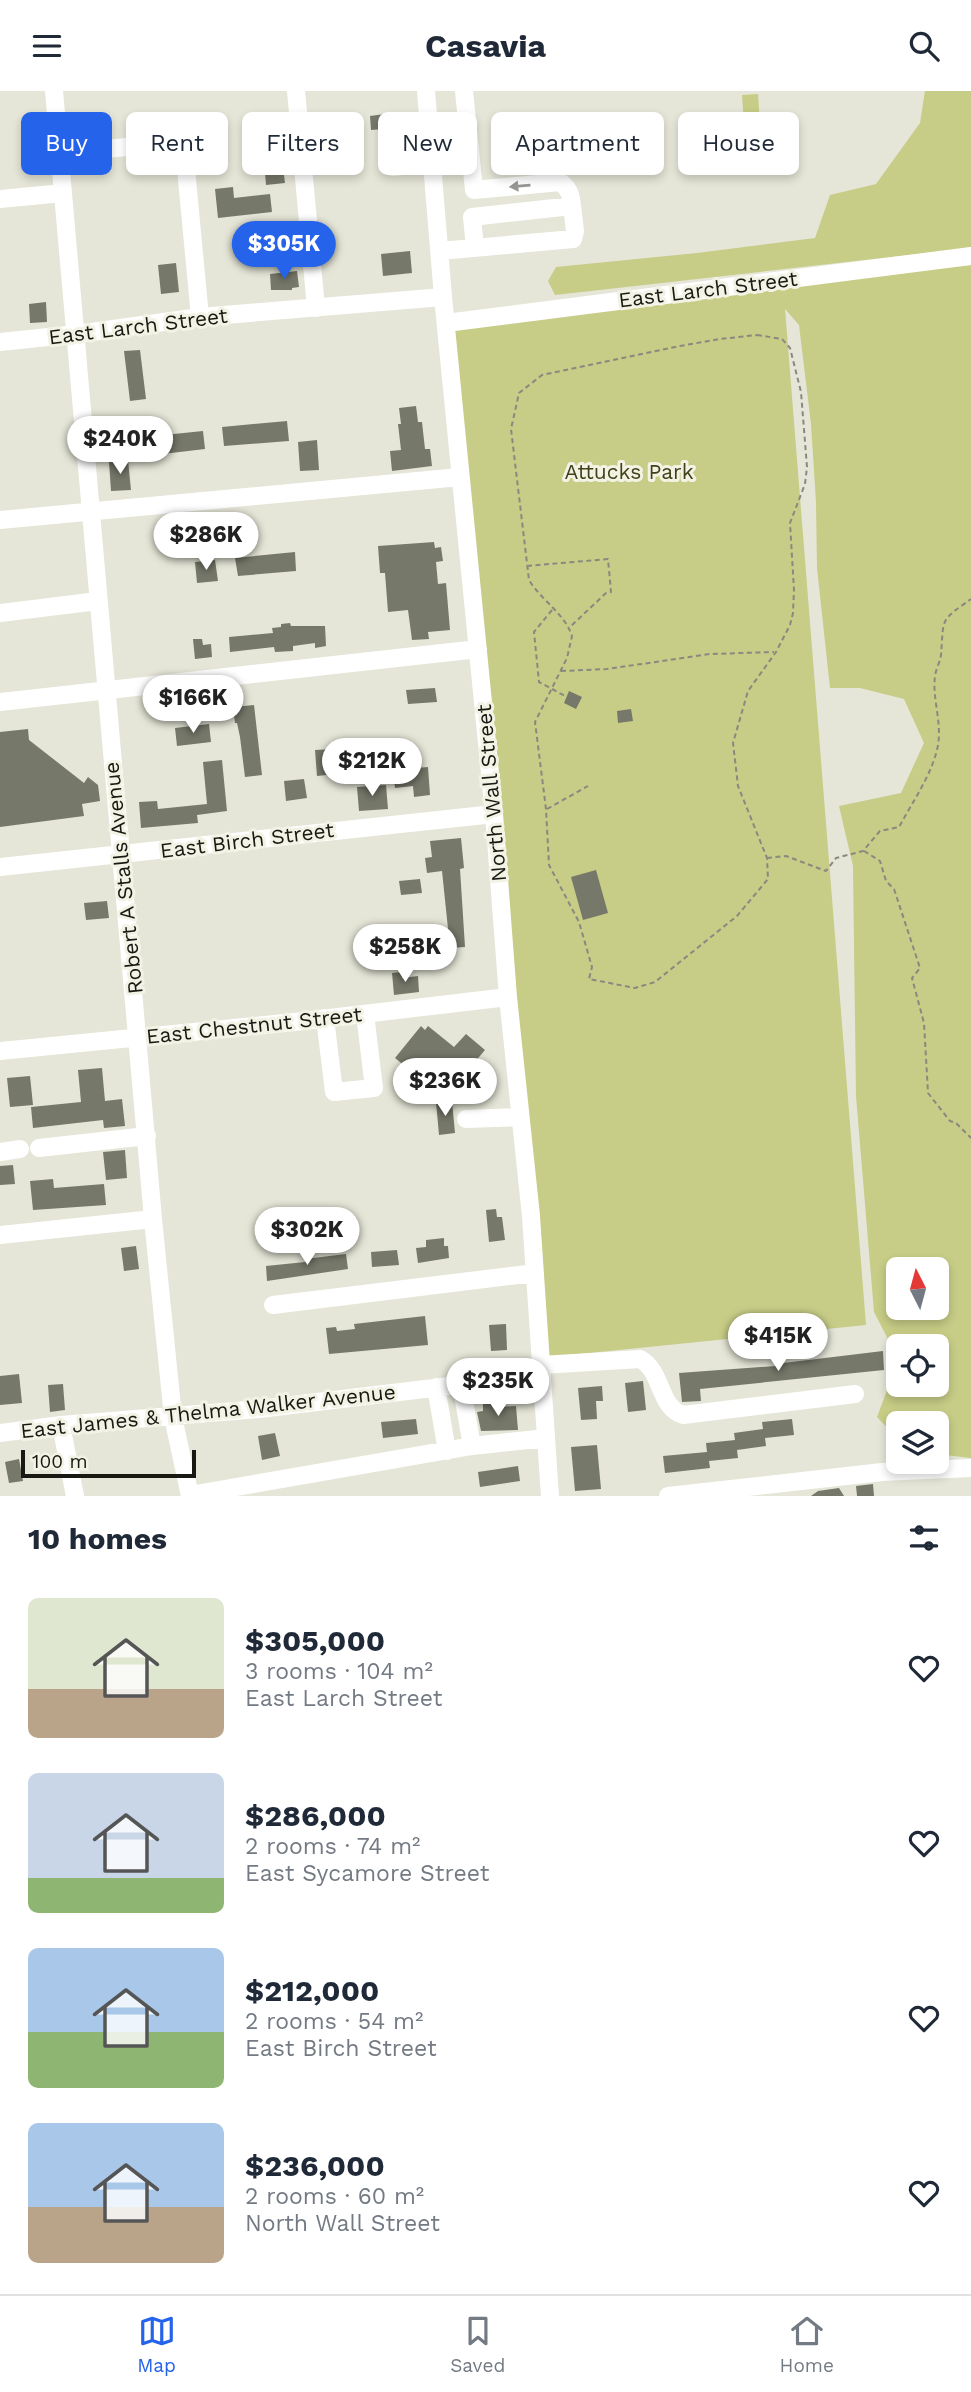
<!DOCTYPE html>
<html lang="en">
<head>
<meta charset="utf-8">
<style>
	:root { --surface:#fff; --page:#f6f6f7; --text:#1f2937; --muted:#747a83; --line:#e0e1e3; --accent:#2563eb }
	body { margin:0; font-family:"Work Sans",sans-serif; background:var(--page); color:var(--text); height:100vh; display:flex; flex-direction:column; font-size:26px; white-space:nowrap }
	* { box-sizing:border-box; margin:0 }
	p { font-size:23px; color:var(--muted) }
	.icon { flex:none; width:38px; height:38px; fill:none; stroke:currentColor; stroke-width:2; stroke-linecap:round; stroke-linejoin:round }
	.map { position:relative; height:1405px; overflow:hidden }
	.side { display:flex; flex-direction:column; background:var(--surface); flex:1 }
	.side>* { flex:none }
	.top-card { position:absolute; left:21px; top:21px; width:929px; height:63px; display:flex; gap:14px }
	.needle { width:46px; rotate:354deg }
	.controls { position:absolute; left:886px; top:1166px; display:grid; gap:14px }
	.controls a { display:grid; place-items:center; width:63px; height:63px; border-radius:10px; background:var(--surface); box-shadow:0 4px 10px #0003; font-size:35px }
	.scale { position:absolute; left:21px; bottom:18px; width:175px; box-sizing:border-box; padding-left:7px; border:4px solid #181913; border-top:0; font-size:19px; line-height:24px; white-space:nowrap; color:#181913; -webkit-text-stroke:5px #f2f3e4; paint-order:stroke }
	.price { position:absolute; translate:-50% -60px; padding:0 16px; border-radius:24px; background:#fff; color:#222; font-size:23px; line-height:46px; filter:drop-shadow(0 2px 4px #0008) }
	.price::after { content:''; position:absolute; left:50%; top:42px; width:21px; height:16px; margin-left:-10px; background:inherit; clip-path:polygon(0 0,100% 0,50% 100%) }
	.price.active { background:var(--accent); color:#fff }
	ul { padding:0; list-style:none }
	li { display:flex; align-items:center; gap:21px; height:175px; padding:0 28px }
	li span { display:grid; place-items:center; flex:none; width:196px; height:140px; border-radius:10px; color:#555 }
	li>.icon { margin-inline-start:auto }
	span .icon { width:84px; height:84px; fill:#fffc; stroke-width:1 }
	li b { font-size:30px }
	h2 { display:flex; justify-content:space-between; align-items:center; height:84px; padding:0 28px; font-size:30px }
	.tag { padding:0 24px; border-radius:10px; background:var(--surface); box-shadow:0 4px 10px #0003; font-size:24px; line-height:63px }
	.tag.active { background:var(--accent); color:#fff }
	header { display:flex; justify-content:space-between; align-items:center; height:91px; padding:0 28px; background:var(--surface); font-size:32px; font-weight:700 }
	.tab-bar { display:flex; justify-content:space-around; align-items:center; height:98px; border-top:2px solid var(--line); background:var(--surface); font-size:19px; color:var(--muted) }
	.tab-bar a { display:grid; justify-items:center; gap:4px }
	.tab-bar .active { color:var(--accent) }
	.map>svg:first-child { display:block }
	.green { fill:#c7cc86; fill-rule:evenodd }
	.building { fill:#76786a }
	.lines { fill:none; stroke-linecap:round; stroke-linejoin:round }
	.path { stroke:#898a7f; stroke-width:2; stroke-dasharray:5 3.5; stroke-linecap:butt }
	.minor { stroke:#fff; stroke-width:18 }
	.oneway { fill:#979895 }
	.labels { text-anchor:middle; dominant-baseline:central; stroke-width:6; stroke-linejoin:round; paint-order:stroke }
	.street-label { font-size:21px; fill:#181913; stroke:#f2f3e4 }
	.park-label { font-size:21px; fill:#40421a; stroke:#f2f3e4 }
</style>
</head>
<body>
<header><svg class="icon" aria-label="menu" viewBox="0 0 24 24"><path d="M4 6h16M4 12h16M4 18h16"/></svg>Casavia<svg class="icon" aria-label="search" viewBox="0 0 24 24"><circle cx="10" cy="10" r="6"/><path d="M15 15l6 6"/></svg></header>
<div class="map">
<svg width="971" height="1405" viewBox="0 0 971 1405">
	<rect width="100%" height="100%" fill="#e5e6d7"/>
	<!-- green -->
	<path class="green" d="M925 0H971V157L555 204 548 190 556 176 697 162 815 147 830 104 876 93 920 32Z
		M758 3 760 33 744 34 742 4Z
		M971 174V1367L936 1363V1332H898V1348L877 1326 889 1294 890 1252 874 1221 856 1005 853 775 839 715 901 702 924 652 904 608 860 597H830L817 477 816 411 811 333 799 234 785 218 866 1234 540 1267 446 232 782 189 784 198 794 193ZM898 1178H936V1216H898ZM898 1255H936V1293H898Z"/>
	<!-- building -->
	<path class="building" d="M393 22 395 37 371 39 370 25Z
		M332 44 345 47 341 70 328 67Z
		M282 68 285 92 266 94 264 70Z
		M233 96 234 107 270 103 272 121 218 127 215 98Z
		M410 160 412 182 383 185 381 163Z
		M176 172 179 201 161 203 158 174Z
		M297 180 299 196 292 197V199H271L270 183Z
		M46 211 47 231 30 232 29 213Z
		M140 259 146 308 130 310 124 260Z
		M416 315 418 331H422L425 358H430L432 375 392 380 390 360 401 359 398 333H401L399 317Z
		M287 330 289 350 224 355 222 336Z
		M203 340 205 358 137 366 135 347Z
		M317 349 319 379 300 380 298 351Z
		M128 369 131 399 111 400 109 371Z
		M434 451 435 457 441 456 443 470 436 471 438 493 446 492 450 539 428 541 429 548 412 549 408 519 388 521 385 482H380L378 455Z
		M295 461 296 480 238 485 235 467Z
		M215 469 218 490 197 492 195 471Z
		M290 532 291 535H325L326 555 315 557V552L293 555V560L275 561 274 556 230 561 229 546 273 542 272 537 281 536V533Z
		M193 548H202L203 554 211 553 212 566 195 568Z
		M435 597 437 611 408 613 406 599Z
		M569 600 582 606 576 618 564 612Z
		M254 614 262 684 245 686 240 646 237 632H235L233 616Z
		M631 618 633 630 618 632 617 620Z
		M209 633 211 651 177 655 175 637Z
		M28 638 29 649 84 692 88 686 98 694 100 710 82 713 84 725 0 736V641Z
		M334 658 336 683 317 685 315 659Z
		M222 669 227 720 197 724 198 732 141 737 139 711 157 710 158 718 207 713 203 671Z
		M428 676 430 704 414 706 413 695 395 697 393 679Z
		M304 688 307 707 286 710 284 690Z
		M386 694 388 718 359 720 357 696Z
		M461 747 464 777 460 778 465 856 450 857 442 780 427 782 425 767 432 766 430 750Z
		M596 779 608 822 583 829 571 786Z
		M420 788 422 802 401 804 399 790Z
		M107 810 109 827 86 829 84 812Z
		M402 881V887L418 885 419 901 394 904 392 882Z
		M421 935 425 939 428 935 454 956 466 943 485 959 459 990 461 992 453 1002 438 989 432 997 395 967Z
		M102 977 105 1010 122 1008 125 1035 104 1037 103 1029 33 1037 31 1016 81 1011 78 979Z
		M30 985 33 1014 10 1016 7 987Z
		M452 1010 455 1042 439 1044 436 1011Z
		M125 1059 127 1087 106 1089 103 1061Z
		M13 1074 15 1093 0 1094V1075Z
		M53 1088 54 1097 104 1093 106 1114 33 1119 30 1090Z
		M496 1118 497 1126H502L505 1149 489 1151 486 1119Z
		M444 1147V1155H448L449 1167 418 1172 416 1157 426 1156V1149Z
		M136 1155 139 1178 124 1180 121 1157Z
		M397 1159 399 1174 372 1176 371 1161Z
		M346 1163 348 1178 267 1190 266 1175 305 1171V1168Z
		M425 1225 428 1254 329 1263 326 1237 336 1236 337 1240 355 1238 354 1233Z
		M506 1233 507 1259 491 1260 489 1234Z
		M883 1260 884 1279 700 1298 701 1310 682 1311 679 1282 776 1275 775 1273Z
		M19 1283 22 1312 0 1314V1285Z
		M643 1290 646 1319 628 1321 625 1292Z
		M63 1293 65 1319 50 1321 48 1294Z
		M602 1295 603 1310H596L597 1328 581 1329 578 1297Z
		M496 1311V1316L516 1315 518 1339 481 1340 477 1321 483 1320V1312Z
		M416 1328 418 1343 383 1347 381 1331Z
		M792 1328 794 1344 765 1347 766 1355 737 1359 738 1367 709 1370 710 1377 665 1382 663 1365 707 1361 706 1352 735 1349 734 1342 763 1338 762 1331Z
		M275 1342 280 1365 262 1369 258 1345Z
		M597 1354 601 1398 575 1400 571 1356Z
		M19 1368 23 1390 9 1392 5 1371Z
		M518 1375 520 1390 480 1396 478 1381Z
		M873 1393 874 1405H857L856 1395Z
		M839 1397 844 1405H811L818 1400Z"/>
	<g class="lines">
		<!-- path -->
		<path class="path" d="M757 244 782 248 790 257 801 301 807 376 805 393 790 432 794 499 793 522 790 534 776 561 748 600 733 652 738 695 767 767 768 788 737 825 655 891 635 897 589 888 592 876 579 831 549 774 546 718 535 631 567 567 572 545C565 523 541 509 529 489L511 338 519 302 542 284 680 255 720 248Z
			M527 475 608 468 611 501 606 502 570 536
			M552 519 534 541 539 591 567 606
			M561 580 607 578 710 563 774 561
			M547 718 588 695
			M864 760 880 770 886 790 894 798 920 877 912 887 924 932 928 1002 950 1030 956 1032 971 1047
			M767 767 786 765 826 780 836 767 863 760 880 740 899 736C913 710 933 682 938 654 942 630 932 608 935 585 936 578 940 571 941 564 944 526 939 531 971 508"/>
		<!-- minor -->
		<path class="minor" d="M54 0 153 1128 173 1326 190 1405
			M296 0 316 217
			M426 0 443 206 494 723 508 906 531 1125 550 1405
			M464 0 474 99 560 91C569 97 571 104 572 115
			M60 62 172 52C185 56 184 65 186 78L200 226
			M393 76 433 72
			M0 108 63 102
			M440 160 573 148 575 140 572 115 472 126 475 157
			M446 232 971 165
			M0 251 77 243 200 226 443 206
			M0 429 460 386
			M0 522 98 510
			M0 611 478 558
			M0 776 494 723
			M325 927 334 1001 374 997 365 923
			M0 960 304 930 508 906
			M466 1028 520 1026
			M39 1057 147 1045
			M0 1061 20 1058
			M0 1144 153 1128
			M273 1214 535 1182
			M541 1274 640 1268C663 1280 658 1316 683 1324L855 1303
			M461 1293 472 1355
			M436 1296 447 1360
			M61 1334 75 1405
			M0 1342 61 1334 259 1318 541 1284
			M190 1404 472 1355 546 1347
			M668 1405 882 1381 971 1377"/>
	</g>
	<!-- one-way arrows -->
	<defs><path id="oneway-solid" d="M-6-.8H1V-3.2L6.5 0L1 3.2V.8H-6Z" transform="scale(1.75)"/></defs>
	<use class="oneway" href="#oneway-solid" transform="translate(520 95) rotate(175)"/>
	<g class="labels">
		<!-- street labels -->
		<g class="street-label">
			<text transform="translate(708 198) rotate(-7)">East Larch Street</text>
			<text transform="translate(138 235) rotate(-7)">East Larch Street</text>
			<text transform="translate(491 702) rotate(-95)">North Wall Street</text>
			<text transform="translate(247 749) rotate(-7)">East Birch Street</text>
			<text transform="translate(123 787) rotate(-96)">Robert A Stalls Avenue</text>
			<text transform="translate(254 934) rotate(-6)">East Chestnut Street</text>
			<text transform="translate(208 1320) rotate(-6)">East James &amp; Thelma Walker Avenue</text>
		</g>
		<!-- park labels -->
		<g class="park-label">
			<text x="629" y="380">Attucks Park</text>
		</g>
	</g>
</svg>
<div class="controls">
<a><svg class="needle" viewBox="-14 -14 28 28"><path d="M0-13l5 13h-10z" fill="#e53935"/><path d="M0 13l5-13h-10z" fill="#747a83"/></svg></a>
<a><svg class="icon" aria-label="locate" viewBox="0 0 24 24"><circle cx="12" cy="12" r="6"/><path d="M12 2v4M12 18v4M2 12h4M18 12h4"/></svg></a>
<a><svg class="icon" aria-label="layers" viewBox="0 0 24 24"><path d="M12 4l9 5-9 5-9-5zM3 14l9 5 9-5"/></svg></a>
</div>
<div class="scale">100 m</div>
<b class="price active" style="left:284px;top:190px">$305K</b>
<b class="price" style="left:120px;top:385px">$240K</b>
<b class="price" style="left:206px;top:481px">$286K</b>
<b class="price" style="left:193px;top:644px">$166K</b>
<b class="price" style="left:372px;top:707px">$212K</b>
<b class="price" style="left:405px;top:893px">$258K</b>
<b class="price" style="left:445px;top:1027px">$236K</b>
<b class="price" style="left:307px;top:1176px">$302K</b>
<b class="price" style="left:778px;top:1282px">$415K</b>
<b class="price" style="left:498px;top:1327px">$235K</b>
<div class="top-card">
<a class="tag active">Buy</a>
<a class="tag">Rent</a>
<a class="tag">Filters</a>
<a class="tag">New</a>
<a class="tag">Apartment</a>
<a class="tag">House</a>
</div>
</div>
<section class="side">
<h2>10 homes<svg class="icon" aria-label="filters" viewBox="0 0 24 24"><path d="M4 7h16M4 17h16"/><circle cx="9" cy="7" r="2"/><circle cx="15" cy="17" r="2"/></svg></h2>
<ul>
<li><span style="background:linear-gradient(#dfe7d0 65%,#b9a48a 0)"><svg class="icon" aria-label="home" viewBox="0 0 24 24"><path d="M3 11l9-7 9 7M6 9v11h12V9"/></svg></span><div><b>$305,000</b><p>3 rooms · 104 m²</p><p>East Larch Street</p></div><svg class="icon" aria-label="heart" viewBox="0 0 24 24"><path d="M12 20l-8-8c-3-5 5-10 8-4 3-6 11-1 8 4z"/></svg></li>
<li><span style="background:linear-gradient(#c9d6e8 75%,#8fb573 0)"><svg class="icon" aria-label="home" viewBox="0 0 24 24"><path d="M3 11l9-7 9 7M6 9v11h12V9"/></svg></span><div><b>$286,000</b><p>2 rooms · 74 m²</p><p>East Sycamore Street</p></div><svg class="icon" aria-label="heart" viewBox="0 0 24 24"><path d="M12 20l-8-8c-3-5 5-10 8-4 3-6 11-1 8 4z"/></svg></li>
<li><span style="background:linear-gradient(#a9c7e8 60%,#8fb573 0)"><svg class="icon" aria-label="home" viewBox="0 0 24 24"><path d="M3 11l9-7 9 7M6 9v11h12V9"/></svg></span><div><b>$212,000</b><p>2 rooms · 54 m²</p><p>East Birch Street</p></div><svg class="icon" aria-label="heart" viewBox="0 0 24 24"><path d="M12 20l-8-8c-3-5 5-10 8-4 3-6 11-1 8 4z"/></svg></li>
<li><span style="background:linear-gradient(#a9c7e8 60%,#b9a48a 0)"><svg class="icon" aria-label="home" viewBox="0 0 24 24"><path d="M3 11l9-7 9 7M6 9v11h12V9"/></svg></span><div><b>$236,000</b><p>2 rooms · 60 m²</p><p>North Wall Street</p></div><svg class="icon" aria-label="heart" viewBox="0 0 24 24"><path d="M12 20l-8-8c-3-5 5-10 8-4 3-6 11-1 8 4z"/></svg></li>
</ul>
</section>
<nav class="tab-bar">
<a class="active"><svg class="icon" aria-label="map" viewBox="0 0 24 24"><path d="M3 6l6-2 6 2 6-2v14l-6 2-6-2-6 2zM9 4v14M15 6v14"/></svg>Map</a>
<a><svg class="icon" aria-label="saved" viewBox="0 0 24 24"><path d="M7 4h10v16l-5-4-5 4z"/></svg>Saved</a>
<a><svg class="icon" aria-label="home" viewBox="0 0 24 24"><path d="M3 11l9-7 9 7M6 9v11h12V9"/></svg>Home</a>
</nav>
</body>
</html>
